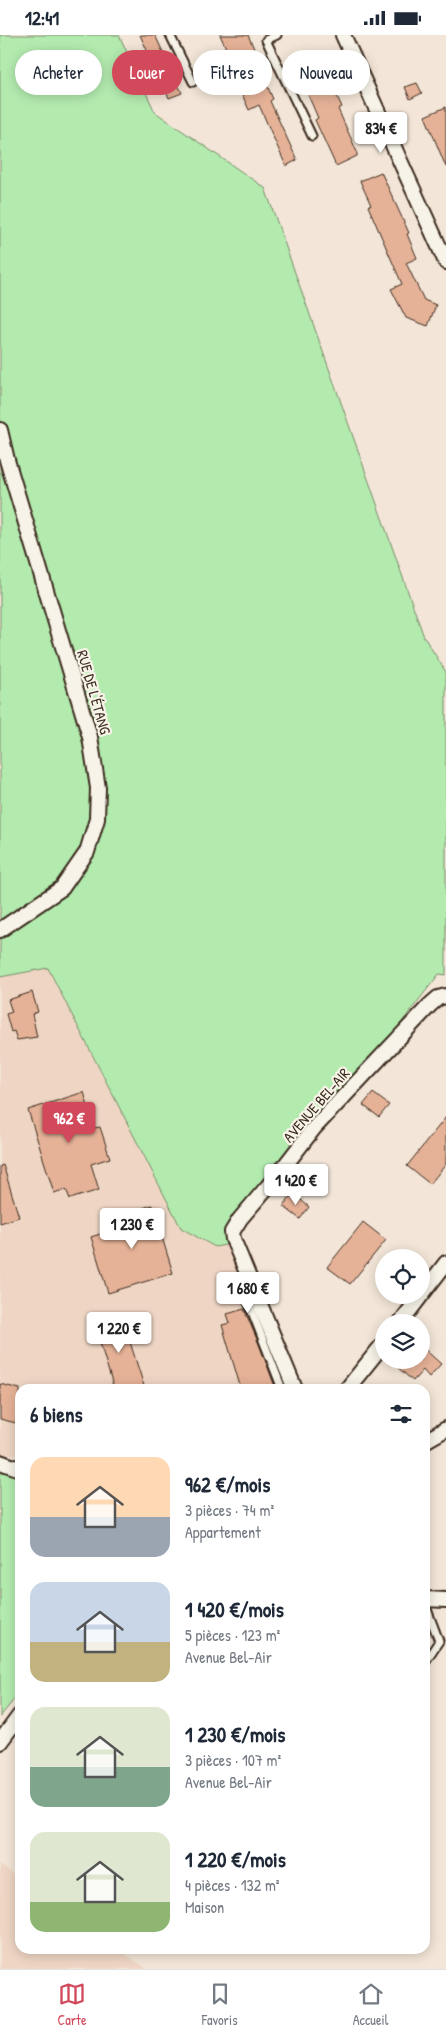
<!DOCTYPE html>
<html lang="fr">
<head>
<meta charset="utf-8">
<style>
	:root { --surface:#fff; --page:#f6f6f7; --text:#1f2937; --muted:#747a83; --line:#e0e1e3; --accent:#d1495b }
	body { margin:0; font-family:"Patrick Hand",sans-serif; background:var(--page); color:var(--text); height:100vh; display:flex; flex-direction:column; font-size:19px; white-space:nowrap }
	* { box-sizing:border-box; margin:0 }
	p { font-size:16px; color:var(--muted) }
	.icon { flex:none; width:28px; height:28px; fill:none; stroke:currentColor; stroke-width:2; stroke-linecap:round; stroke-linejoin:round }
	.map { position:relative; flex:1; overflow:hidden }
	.drawer { position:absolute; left:15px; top:1349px; width:415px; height:570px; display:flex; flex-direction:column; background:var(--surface); border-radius:15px; box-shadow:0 2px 12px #0003 }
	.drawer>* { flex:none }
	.top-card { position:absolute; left:15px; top:15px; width:416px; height:45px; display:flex; gap:10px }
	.buttons { position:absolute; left:375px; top:1214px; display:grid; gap:10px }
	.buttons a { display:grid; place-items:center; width:55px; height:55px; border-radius:50%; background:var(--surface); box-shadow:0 2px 12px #0003; font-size:25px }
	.price { position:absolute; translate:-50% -42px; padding:0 11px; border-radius:5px; background:#fff; color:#222; font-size:16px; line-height:32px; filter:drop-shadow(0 1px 2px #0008) }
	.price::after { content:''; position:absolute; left:50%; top:30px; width:15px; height:11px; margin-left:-8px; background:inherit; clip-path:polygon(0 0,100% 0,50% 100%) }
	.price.selected { background:var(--accent); color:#fff }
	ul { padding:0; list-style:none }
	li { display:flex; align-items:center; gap:15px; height:125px; padding:0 15px }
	li span { display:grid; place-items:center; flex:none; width:140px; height:100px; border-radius:15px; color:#555 }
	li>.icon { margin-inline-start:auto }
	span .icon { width:60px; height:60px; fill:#fffc; stroke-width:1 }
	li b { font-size:21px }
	h2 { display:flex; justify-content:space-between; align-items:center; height:60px; padding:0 15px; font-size:21px }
	.pill { padding:0 18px; border-radius:22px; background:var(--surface); box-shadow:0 2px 12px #0003; font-size:18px; line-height:45px }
	.pill.selected { background:var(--accent); color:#fff }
	.status { display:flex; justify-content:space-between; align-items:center; height:35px; padding:0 25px; background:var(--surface); direction:ltr }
	.status svg { height:14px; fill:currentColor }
	.dock { display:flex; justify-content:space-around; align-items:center; height:70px; border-top:1px solid var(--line); background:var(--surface); font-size:14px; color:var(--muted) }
	.dock a { display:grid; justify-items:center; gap:2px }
	.dock .selected { color:var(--accent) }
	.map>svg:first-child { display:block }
	.built { fill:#efd6c4 }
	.green { fill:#b3ebaf; stroke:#778a66 }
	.building { fill:#e5b297; stroke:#3b2a1e }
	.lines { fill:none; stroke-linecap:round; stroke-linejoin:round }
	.service-casing { stroke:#3b2a1e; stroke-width:11 }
	.minor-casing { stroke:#3b2a1e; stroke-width:18 }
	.service { stroke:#f7f3e8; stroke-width:7 }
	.minor { stroke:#f7f3e8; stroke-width:14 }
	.labels { text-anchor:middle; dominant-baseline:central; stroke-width:4.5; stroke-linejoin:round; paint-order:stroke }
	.street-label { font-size:15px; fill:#3b2a1e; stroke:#f7f3e8 }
</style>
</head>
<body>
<div class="status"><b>12:41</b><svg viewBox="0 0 49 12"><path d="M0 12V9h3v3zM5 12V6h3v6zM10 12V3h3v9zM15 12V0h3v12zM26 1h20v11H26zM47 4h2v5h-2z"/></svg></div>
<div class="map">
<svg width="446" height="1934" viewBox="0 0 446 1934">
	<rect width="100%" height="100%" fill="#f3e6d8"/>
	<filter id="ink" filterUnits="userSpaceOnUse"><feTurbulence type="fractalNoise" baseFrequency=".02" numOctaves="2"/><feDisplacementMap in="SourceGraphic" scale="10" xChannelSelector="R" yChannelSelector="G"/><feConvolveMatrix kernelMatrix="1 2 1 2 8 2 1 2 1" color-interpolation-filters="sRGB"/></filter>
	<g filter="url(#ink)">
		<!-- built -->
		<path class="built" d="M48 933 181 1193 230 1209 291 1354H20V1420L0 1419V942Z
			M0 1830 20 1844V1914H118L147 1934H0Z"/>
		<!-- green -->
		<path class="green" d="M0 0H119L155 77 265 153 424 602 446 637V940L439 939 230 1209 215 1212 181 1193 48 933 0 942Z
			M0 1436 20 1441V1657L0 1682Z"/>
		<!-- building -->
		<path class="building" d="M140 0H155L182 58 169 63Z
			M220 0H248L256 18 253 19 273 64 270 66 297 125 286 131 259 70 249 75 229 30 233 28Z
			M322 29 342 72 338 74 357 117V121L336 131 315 85 318 83 299 39Z
			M417 48 422 58 410 64 405 52Z
			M446 72V132L425 81Z
			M381 137 409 198 407 199 417 223 406 228 424 265 436 270 428 291 406 283 391 254 402 249 368 171 371 170 360 146Z
			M32 957 38 977 32 979 37 1002 17 1005 14 996 11 997 6 979 12 977 8 965Z
			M84 1057 94 1093 100 1092 110 1123 91 1129 99 1155 70 1164 66 1154 54 1158 28 1075Z
			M373 1058 389 1070 379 1082 363 1070Z
			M446 1082V1129L430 1149 407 1131Z
			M3 1130 19 1182 0 1188V1131Z
			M293 1158 309 1172 300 1184 283 1171Z
			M152 1170 173 1238 108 1258 91 1202 109 1196 106 1185Z
			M363 1187 386 1205 350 1249 327 1232Z
			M244 1274 259 1309 276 1354H241L222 1290 230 1288 227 1279Z
			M121 1279 145 1354H114L94 1288Z
			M421 1311 441 1329 429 1342 423 1335 413 1346 397 1332 404 1325H421Z
			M0 1349 20 1354V1389L0 1384Z"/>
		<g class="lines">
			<!-- service casing -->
			<g class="service-casing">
				<path id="service" d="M170 0 193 47
					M277 0 266 5 312 101
					M247 1264 282 1354
					M425 1569 439 1606 425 1627"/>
			</g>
			<!-- minor casing -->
			<g class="minor-casing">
				<path id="minor" d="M343 0 446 227
					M0 395 7 425 90 702 98 753 97 784 87 817 62 853 0 895
					M400 1288 446 1228
					M295 1354 233 1204 232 1197 240 1184 280 1137 314 1093 430 970 438 963 446 961
					M347 1354 384 1308
					M425 1406 446 1394
					M0 1427 20 1434
					M425 1564 446 1565
					M0 1707 20 1680"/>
			</g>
			<!-- service -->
			<use href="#service" class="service"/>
			<!-- minor -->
			<use href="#minor" class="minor"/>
		</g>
	</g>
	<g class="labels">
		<!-- street labels -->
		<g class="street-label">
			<text transform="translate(94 657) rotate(74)">RUE DE L'ÉTANG</text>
			<text transform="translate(316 1070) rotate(-49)">AVENUE BEL-AIR</text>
		</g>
	</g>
</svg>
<div class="buttons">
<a><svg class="icon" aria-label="locate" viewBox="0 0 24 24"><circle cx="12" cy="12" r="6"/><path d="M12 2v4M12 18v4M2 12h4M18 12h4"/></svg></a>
<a><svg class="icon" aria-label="layers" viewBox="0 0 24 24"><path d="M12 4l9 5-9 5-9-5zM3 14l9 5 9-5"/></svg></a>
</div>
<b class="price" style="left:381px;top:119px">834 €</b>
<b class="price selected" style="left:69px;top:1109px">962 €</b>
<b class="price" style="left:296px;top:1171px">1 420 €</b>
<b class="price" style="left:132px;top:1215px">1 230 €</b>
<b class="price" style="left:248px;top:1279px">1 680 €</b>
<b class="price" style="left:119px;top:1319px">1 220 €</b>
<div class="top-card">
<a class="pill">Acheter</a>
<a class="pill selected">Louer</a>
<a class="pill">Filtres</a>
<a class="pill">Nouveau</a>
</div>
<section class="drawer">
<h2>6 biens<svg class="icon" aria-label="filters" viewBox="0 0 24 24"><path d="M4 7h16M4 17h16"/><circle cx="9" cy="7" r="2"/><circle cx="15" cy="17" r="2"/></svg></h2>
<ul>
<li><span style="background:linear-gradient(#ffd9b3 60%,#9aa5b1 0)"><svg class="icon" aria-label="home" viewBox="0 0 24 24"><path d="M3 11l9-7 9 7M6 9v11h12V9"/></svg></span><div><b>962 €/mois</b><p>3 pièces · 74 m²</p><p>Appartement</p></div></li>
<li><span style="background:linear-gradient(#c9d6e8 60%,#c2b280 0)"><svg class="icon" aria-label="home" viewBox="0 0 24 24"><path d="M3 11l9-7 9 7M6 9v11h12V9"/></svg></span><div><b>1 420 €/mois</b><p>5 pièces · 123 m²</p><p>Avenue Bel-Air</p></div></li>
<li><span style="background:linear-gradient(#dfe7d0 60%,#7fa58c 0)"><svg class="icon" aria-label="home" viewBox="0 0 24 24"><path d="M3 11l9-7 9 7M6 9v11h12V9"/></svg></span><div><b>1 230 €/mois</b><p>3 pièces · 107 m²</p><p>Avenue Bel-Air</p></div></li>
<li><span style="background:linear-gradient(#dfe7d0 70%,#8fb573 0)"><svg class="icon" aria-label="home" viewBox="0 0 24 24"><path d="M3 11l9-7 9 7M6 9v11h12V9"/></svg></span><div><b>1 220 €/mois</b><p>4 pièces · 132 m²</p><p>Maison</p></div></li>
</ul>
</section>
</div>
<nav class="dock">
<a class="selected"><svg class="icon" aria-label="map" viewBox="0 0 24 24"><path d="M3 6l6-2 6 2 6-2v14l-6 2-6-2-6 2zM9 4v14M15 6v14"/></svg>Carte</a>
<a><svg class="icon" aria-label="saved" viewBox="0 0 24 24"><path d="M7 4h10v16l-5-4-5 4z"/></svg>Favoris</a>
<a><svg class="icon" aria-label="home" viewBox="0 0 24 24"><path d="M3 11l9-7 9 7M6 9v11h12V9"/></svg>Accueil</a>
</nav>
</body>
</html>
